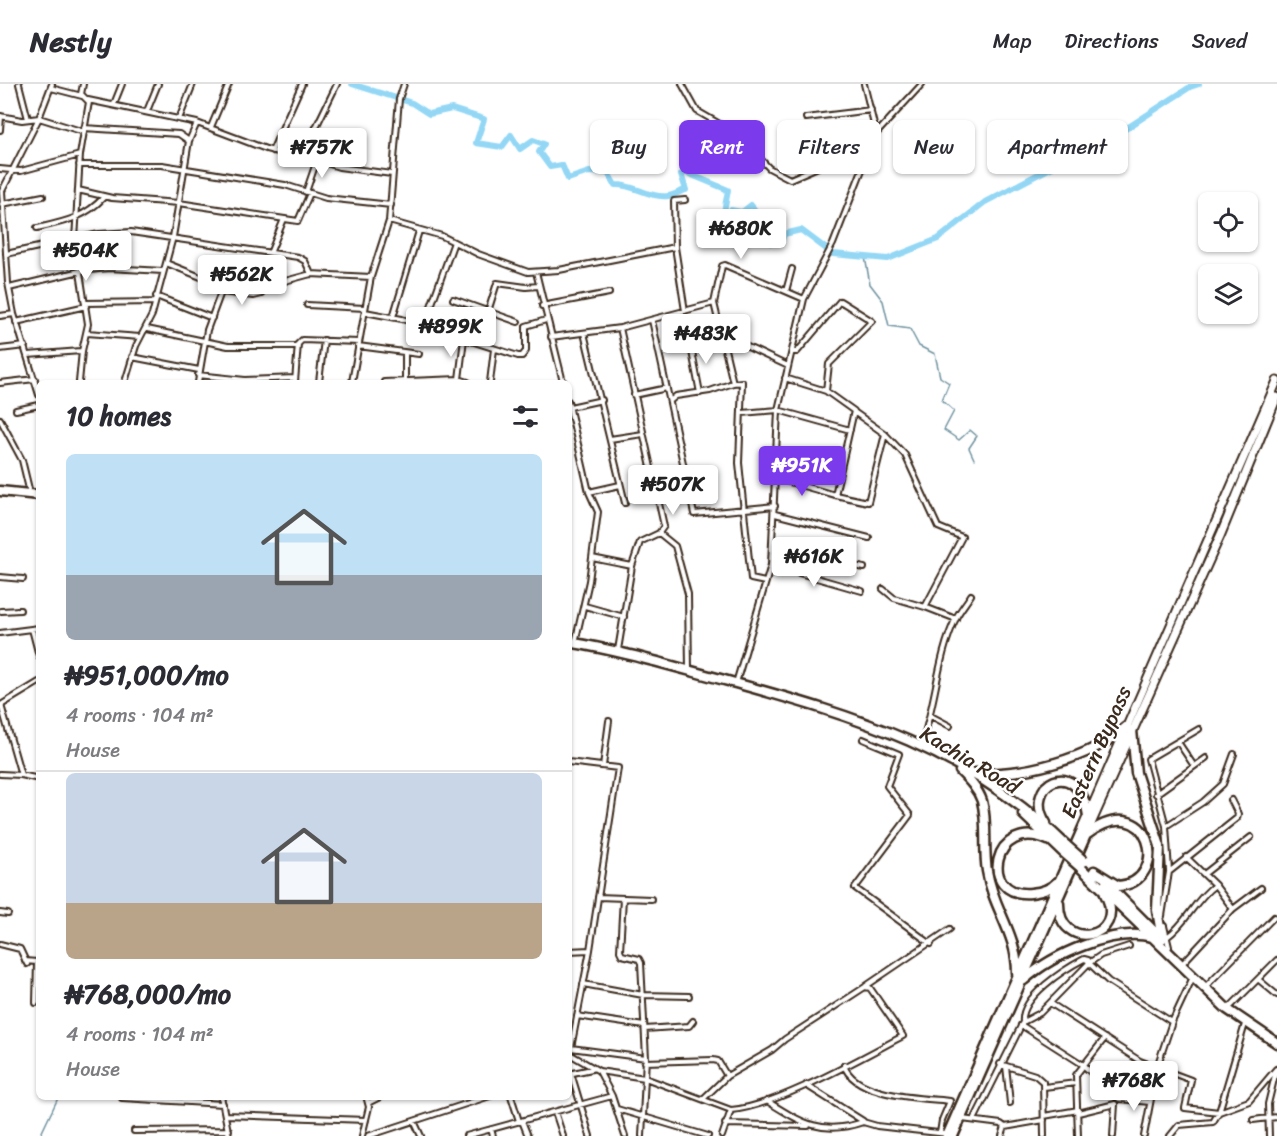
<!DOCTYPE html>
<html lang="en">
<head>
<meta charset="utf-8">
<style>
	:root { --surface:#fff; --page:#f7f7f7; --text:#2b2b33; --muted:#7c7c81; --line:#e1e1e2; --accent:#7c3aed }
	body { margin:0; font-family:Sriracha,sans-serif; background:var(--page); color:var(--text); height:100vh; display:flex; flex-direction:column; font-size:22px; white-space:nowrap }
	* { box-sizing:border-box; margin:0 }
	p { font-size:20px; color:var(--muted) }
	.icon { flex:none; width:33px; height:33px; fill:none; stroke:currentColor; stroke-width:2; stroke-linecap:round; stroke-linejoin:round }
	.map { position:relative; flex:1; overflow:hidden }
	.panel { position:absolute; left:36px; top:296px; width:536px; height:720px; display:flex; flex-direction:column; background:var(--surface); border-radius:9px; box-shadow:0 2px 4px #0004 }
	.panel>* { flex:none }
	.guide { position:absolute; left:590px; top:36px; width:570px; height:54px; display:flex; gap:12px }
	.fabs { position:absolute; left:1198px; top:108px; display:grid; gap:12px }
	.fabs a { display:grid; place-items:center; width:60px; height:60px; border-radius:9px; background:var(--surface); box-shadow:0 2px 4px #0004; font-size:30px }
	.price { position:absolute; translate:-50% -51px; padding:0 14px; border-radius:6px; background:#fff; color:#222; font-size:20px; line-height:39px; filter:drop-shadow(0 2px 3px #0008) }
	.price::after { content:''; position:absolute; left:50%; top:36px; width:18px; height:14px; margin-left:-9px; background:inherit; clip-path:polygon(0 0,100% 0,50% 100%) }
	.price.selected { background:var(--accent); color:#fff }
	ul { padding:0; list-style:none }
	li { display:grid; align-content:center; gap:12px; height:318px; padding:0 30px }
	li+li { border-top:2px solid var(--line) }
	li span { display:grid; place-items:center; height:186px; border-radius:9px; color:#555 }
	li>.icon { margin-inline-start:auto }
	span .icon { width:108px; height:108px; fill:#fffc; stroke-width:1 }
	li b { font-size:26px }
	h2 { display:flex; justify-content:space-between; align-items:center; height:72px; padding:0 30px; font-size:26px }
	.tag { padding:0 21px; border-radius:9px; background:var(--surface); box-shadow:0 2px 4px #0004; font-size:21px; line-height:54px }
	.tag.selected { background:var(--accent); color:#fff }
	header { display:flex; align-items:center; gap:36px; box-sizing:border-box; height:84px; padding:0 30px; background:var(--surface); border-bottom:2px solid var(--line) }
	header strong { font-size:28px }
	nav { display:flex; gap:33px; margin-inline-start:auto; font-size:21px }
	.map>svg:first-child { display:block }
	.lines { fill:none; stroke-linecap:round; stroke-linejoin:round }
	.stream { stroke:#70929f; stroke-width:1.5 }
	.river { stroke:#93d7f5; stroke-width:6 }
	.street-casing { stroke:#3b2a1e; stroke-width:8 }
	.primary-casing { stroke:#3b2a1e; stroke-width:11 }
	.highway-casing { stroke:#3b2a1e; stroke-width:13 }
	.street { stroke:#fff; stroke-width:4 }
	.primary { stroke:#fff; stroke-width:7 }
	.highway { stroke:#fff; stroke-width:8 }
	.highway-bridge-casing { stroke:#3b2a1e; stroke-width:13; stroke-linecap:butt }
	.highway-bridge { stroke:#fff; stroke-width:8 }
	.labels { text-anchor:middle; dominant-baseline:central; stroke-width:5; stroke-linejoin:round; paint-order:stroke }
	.street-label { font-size:21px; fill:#3b2a1e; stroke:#fff }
</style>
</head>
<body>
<header>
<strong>Nestly</strong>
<nav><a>Map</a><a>Directions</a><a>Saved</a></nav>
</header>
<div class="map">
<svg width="1277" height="1052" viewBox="0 0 1277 1052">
	<rect width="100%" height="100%" fill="#fff"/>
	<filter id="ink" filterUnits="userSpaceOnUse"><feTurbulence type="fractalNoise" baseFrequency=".0167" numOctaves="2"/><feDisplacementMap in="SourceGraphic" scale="12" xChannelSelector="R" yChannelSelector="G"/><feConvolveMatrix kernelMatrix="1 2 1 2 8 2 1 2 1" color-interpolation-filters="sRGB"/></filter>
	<g filter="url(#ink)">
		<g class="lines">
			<!-- stream -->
			<path class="stream" d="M865 173 870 200 883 217 889 242 910 245 919 262 935 270 940 293 949 299 942 316 954 327 944 346 959 356 970 346 977 352 969 364 974 375
				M40 1052 59 1012"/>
			<!-- river -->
			<path class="river" d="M352 0 412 19 429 30 452 25 484 35 476 59 502 63 511 51 520 65 533 56 544 60 539 68 550 83 562 81 568 95 589 88 608 89 615 101C634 100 648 114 668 112 673 112 680 107 686 106L681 90 687 89 728 106 723 134 731 126 742 128 751 121C759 131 764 140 758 152L771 159H781L784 150 801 146 833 170 888 175 938 155 985 118 1127 44 1190 3 1199 0"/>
			<!-- street casing -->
			<g class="street-casing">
				<path id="street" d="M19 0 28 35
					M682 0 697 27 737 50 769 84 790 95 818 83 838 63 873 57
					M864 0 876 49
					M51 4 82 12
					M88 16 197 39 266 65 290 71 305 72 339 83 392 90
					M114 20 122 0
					M147 27 158 0
					M0 32 22 36 39 34 84 48
					M806 34 871 26
					M179 35 193 0
					M211 43 229 0
					M84 44 179 50 189 57
					M0 46 1 32
					M856 60 867 74
					M272 67 302 0
					M799 67 838 63
					M302 72 337 0
					M79 81H162L285 101 326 114 391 121
					M0 85 21 87 80 71
					M78 106 112 114 179 119 298 137 310 109
					M306 108 317 76
					M2 120 43 112
					M389 137 442 152 478 170 528 188 559 186 675 163 685 227
					M37 144C64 138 85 134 104 113
					M675 163 674 117 685 116
					M271 167 284 135
					M6 170 99 150 131 148 298 173 305 177 311 190 371 193
					M166 179 223 202
					M536 188 563 298
					M9 204 80 187 109 184 163 187
					M786 207 792 185
					M222 208 253 212 261 210
					M156 212 212 234
					M453 215 518 238
					M85 219 155 218
					M307 221 365 224
					M542 222 609 209
					M365 228 402 235 518 272H522L526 267V242L546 236
					M0 232 14 230
					M393 233 419 147
					M652 236 694 430 775 422
					M16 238 86 222
					M424 242 454 158
					M147 245 228 262H296L302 256 359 258
					M87 249 140 253
					M584 249 625 419
					M722 251 788 282
					M551 253 620 244 714 219
					M690 257 700 309
					M478 259 497 199 526 203 538 202
					M358 262 419 270
					M0 265 25 262
					M792 268H797L840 217 872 237 829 280 826 307 854 327 835 411 868 418 885 350 905 371 938 443 962 453 925 523 956 535
					M405 269V298
					M28 271 81 267
					M132 273 199 286
					M198 291 245 296 295 294
					M785 294 826 307
					M459 295 464 255
					M79 298 82 267 88 240 75 156 80 71 89 18 81 10 83 0
					M125 298 136 262 152 231 173 153 189 57 197 39
					M198 298 207 246 231 181 273 189 285 197 311 190
					M295 298 298 260
					M319 298 324 256
					M352 298 371 193 389 137 399 15 404 0
					M384 298 459 295 468 298
					M490 298 494 265
					M0 299 35 295
					M39 311 14 230 8 199 2 107 39 34 52 0
					M634 311 667 304
					M568 317 589 408 620 401
					M670 317 676 312 710 307 733 299
					M570 323 602 316
					M16 326 39 321
					M854 328 885 350
					M742 329 778 326 850 346
					M0 335 22 376 29 405
					M610 355 643 350
					M775 394 835 411
					M653 396 686 390
					M775 430 869 454
					M659 449 675 462 688 510 689 586
					M772 464 864 484
					M592 474 632 482
					M771 481 862 507
					M0 493 23 495
					M765 498 751 495 739 379 742 298 733 299 714 219 722 182 725 181 804 215
					M883 505 894 514 925 523
					M585 522 624 533
					M1 527 20 526
					M32 545 39 572
					M0 549 39 544
					M575 559 589 497 598 428 589 408
					M618 566 632 482 640 458 659 449 664 442 620 244
					M736 599 771 481 778 326 804 215 833 160 876 50 922 0
					M1 621 21 691 39 695
					M1 621 39 598
					M931 632 950 642
					M863 655 899 670 887 702 910 731 855 804 931 860
					M1178 658 1194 682
					M921 661C936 620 937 573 956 534 960 526 966 519 971 511
					M568 678 618 684 590 866 570 969
					M603 682 609 637
					M0 690 21 691
					M1156 710 1206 674
					M1166 742 1203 718 1223 700 1234 670
					M1186 773 1215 801 1233 825
					M1169 787 1166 742 1148 675 1199 645
					M1204 790 1251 753
					M598 813 651 815
					M623 814 620 867 622 871 639 875 641 879 646 974 642 1052
					M0 829 8 830
					M1162 832 1169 788 1237 734 1238 730 1231 716
					M1164 842 1169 863
					M1167 853C1187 839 1194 816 1215 801
					M0 860 20 865 27 880
					M1129 862 1101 871 1089 879 1108 897 1172 938
					M568 867 590 866
					M25 877 37 878 36 919
					M1182 880 1233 825 1261 804
					M1259 896 1277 911
					M583 900 643 911 689 912
					M866 902 950 845
					M1205 903 1274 833
					M1050 919 1140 977 1191 996 1185 1024 1219 1028 1245 940
					M1228 925 1277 876
					M577 932 644 942
					M1023 938 1040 929 1089 879 1088 877
					M1021 941 1082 980 1119 1015 1150 1018
					M645 945 689 942 693 937
					M571 964 646 974
					M568 969 599 987 645 994 731 1026C775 1023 861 974 903 952L870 904 865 903 785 955 772 966 727 992 704 1014
					M645 978 713 976 718 977 727 992
					M1000 980 1035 991 1043 998 1044 1052
					M844 981C854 1013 923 1014 950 1017L942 1036 940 1049
					M1006 982 1010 1019
					M599 987 612 1012 625 1052
					M571 989 590 1052
					M568 990 592 985
					M806 1001 863 1037
					M1044 1003 1076 999
					M221 1012 229 1052
					M511 1012 519 1037
					M122 1014 223 1020
					M767 1017C802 1039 822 1052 863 1038L877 1042 947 1050
					M368 1019 382 1012
					M617 1025 708 1052
					M555 1028 563 1052
					M1078 1029 1115 1020
					M225 1031 366 1036
					M1044 1032 1078 1026
					M962 1035 1001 1040 1005 1043 1002 1052
					M974 1036 1023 938C1020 913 1065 885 1084 875L1088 876
					M1253 1036 1277 1033
					M414 1037 421 1052
					M522 1037 528 1052
					M725 1040 808 1042
					M1005 1043 1044 1036
					M491 1045 493 1052
					M134 1047 229 1046
					M362 1052 369 1023 366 1012
					M368 1052 490 1012
					M466 1052 612 1012
					M722 1052 731 1026
					M1078 1052 1076 991 1105 954
					M1113 1052 1115 1020
					M1144 1052 1157 983 1172 938 1193 893
					M1170 1052 1179 1041 1213 1038 1219 1028 1249 1017 1276 985
					M1269 1052 1268 1020 1276 987"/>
			</g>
			<!-- primary casing -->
			<g class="primary-casing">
				<path id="primary" d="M1088 732 1277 297
					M1086 751 1221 450 1277 313"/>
			</g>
			<!-- highway casing -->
			<g class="highway-casing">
				<path id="highway" d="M0 407 39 411
					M568 558C623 567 675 583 728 597 858 633 967 665 1067 762
					M1132 646 1136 689 1160 762 1157 826 1162 855
					M960 687C969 696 978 705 982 717 988 740 983 764 987 787 993 825 1017 849 1017 889
					M975 689C1023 692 1090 675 1126 643
					M1023 730 1064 769
					M1048 756C993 732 977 814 1031 809 1040 808 1050 806 1056 799
					M1080 783 1227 925 1277 959
					M1106 799 1158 851
					M1059 819C1058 869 1129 855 1105 810
					M1024 896C1052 871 1113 843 1152 853
					M947 1052 1088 732C1078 668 1021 701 1046 739
					M953 1052 1086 751C1151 701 1173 798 1118 802L1094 787"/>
			</g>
			<!-- street -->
			<use href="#street" class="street"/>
			<!-- primary -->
			<use href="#primary" class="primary"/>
			<!-- highway -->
			<use href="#highway" class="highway"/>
			<!-- highway-bridge casing -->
			<g class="highway-bridge-casing">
				<path id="highway-bridge" d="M1067 762 1084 777
					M1064 769 1080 783"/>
			</g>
			<!-- highway-bridge -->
			<use href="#highway-bridge" class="highway-bridge"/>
		</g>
	</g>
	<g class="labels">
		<!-- street labels -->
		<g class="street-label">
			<text transform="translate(1096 668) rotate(-66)">Eastern Bypass</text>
			<text transform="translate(970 676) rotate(31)">Kachia Road</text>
		</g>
	</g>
</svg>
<div class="fabs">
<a><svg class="icon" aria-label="locate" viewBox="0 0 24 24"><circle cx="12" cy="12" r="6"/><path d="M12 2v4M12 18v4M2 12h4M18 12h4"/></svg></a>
<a><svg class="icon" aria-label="layers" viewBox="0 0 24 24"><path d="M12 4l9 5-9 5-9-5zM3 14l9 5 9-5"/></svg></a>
</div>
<b class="price" style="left:322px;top:95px">₦757K</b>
<b class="price" style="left:741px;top:176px">₦680K</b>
<b class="price" style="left:86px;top:198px">₦504K</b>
<b class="price" style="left:242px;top:222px">₦562K</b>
<b class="price" style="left:451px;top:274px">₦899K</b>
<b class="price" style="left:706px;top:281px">₦483K</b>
<b class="price selected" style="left:802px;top:413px">₦951K</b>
<b class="price" style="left:673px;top:432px">₦507K</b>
<b class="price" style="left:814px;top:504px">₦616K</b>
<b class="price" style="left:1134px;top:1028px">₦768K</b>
<div class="guide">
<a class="tag">Buy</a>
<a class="tag selected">Rent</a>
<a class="tag">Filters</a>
<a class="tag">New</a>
<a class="tag">Apartment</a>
</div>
<section class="panel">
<h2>10 homes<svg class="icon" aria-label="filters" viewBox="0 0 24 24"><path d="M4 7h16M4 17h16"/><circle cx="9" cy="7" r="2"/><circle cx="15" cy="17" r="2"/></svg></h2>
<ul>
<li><span style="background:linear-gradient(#bfe0f5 65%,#9aa5b1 0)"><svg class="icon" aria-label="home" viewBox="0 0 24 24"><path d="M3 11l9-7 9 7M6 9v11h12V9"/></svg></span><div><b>₦951,000/mo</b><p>4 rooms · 104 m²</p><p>House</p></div></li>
<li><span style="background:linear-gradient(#c9d6e8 70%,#b9a48a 0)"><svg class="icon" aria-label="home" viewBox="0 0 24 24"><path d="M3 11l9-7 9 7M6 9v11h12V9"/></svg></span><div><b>₦768,000/mo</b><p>4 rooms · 104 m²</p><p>House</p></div></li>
</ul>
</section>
</div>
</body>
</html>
